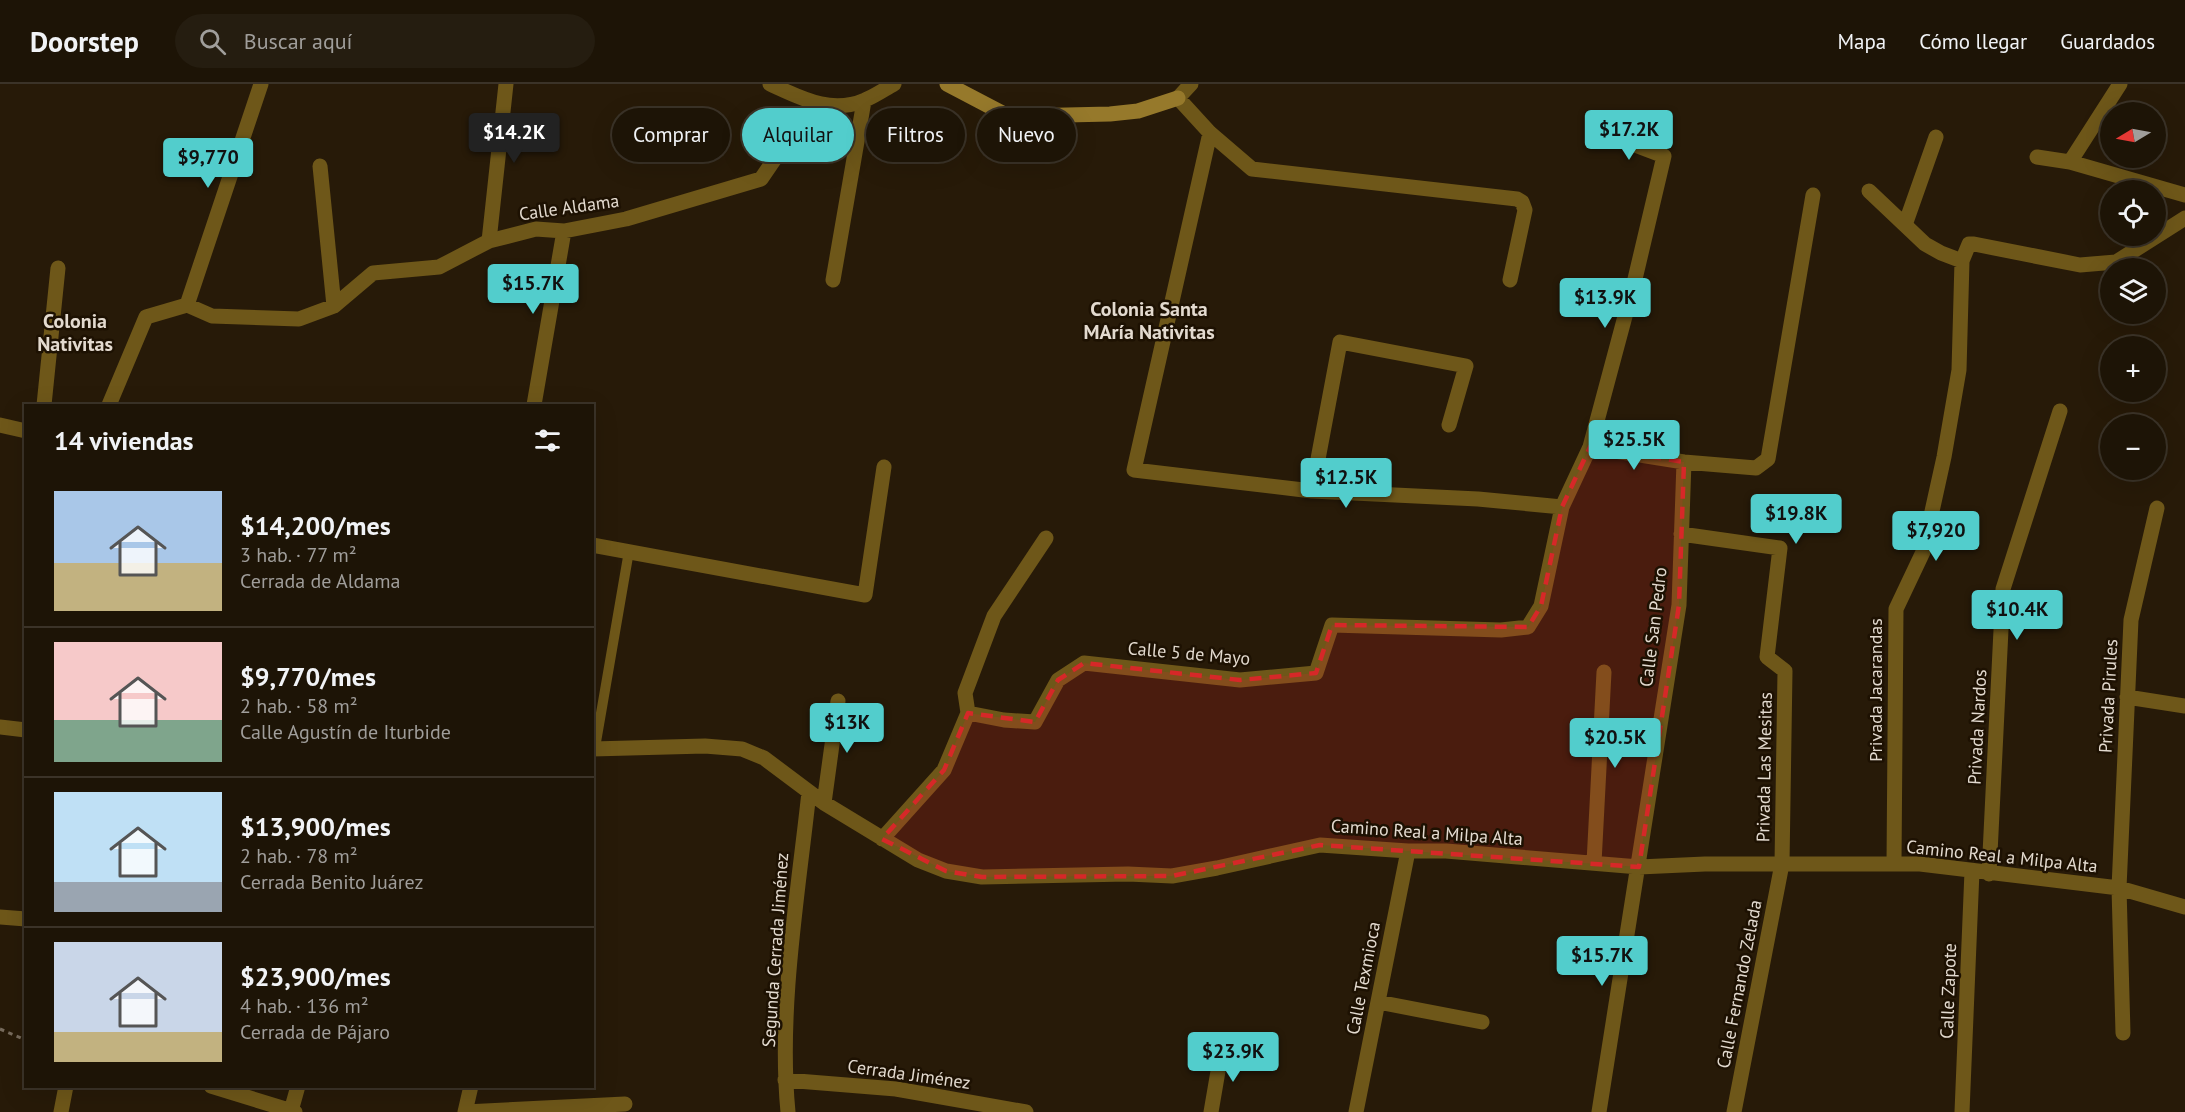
<!DOCTYPE html>
<html lang="es">
<head>
<meta charset="utf-8">
<style>
	:root { --surface:#1d1406; --page:#251d10; --text:#f1f3f6; --muted:#a09e9b; --line:#3b3328; --accent:#52cdcc }
	body { margin:0; font-family:"PT Sans",sans-serif; background:var(--page); color:var(--text); height:100vh; display:flex; flex-direction:column; font-size:22px; white-space:nowrap }
	* { box-sizing:border-box; margin:0 }
	p { font-size:20px; color:var(--muted) }
	.icon { flex:none; width:33px; height:33px; fill:none; stroke:currentColor; stroke-width:2; stroke-linecap:round; stroke-linejoin:round }
	.map { position:relative; flex:1; overflow:hidden }
	.drawer { position:absolute; left:24px; top:320px; width:570px; height:684px; display:flex; flex-direction:column; background:var(--surface); border-radius:0px; box-shadow:0 6px 24px #0002,0 0 0 2px var(--line) }
	.drawer>* { flex:none }
	.hud { position:absolute; left:612px; top:24px; width:570px; height:54px; display:flex; gap:12px }
	.needle { width:39px; rotate:260deg }
	.controls { position:absolute; left:2100px; top:18px; display:grid; gap:12px }
	.controls a { display:grid; place-items:center; width:66px; height:66px; border-radius:50%; background:var(--surface); box-shadow:0 6px 24px #0002,0 0 0 2px var(--line); font-size:30px }
	.price { position:absolute; translate:-50% -51px; padding:0 14px; border-radius:6px; background:var(--accent); color:#111; font-size:20px; line-height:39px; filter:drop-shadow(0 2px 3px #0008) }
	.price::after { content:''; position:absolute; left:50%; top:36px; width:18px; height:14px; margin-left:-9px; background:inherit; clip-path:polygon(0 0,100% 0,50% 100%) }
	.price.on { background:#222; color:#fff }
	ul { padding:0; list-style:none }
	li { display:flex; align-items:center; gap:18px; height:150px; padding:0 30px }
	li+li { border-top:2px solid var(--line) }
	li span { display:grid; place-items:center; flex:none; width:168px; height:120px; border-radius:0px; color:#555 }
	li>.icon { margin-inline-start:auto }
	span .icon { width:72px; height:72px; fill:#fffc; stroke-width:1 }
	li b { font-size:26px }
	h2 { display:flex; justify-content:space-between; align-items:center; height:72px; padding:0 30px; font-size:26px }
	.tag { padding:0 21px; border-radius:27px; background:var(--surface); box-shadow:0 6px 24px #0002,0 0 0 2px var(--line); font-size:21px; line-height:54px }
	.tag.on { background:var(--accent); color:#111 }
	header { display:flex; align-items:center; gap:36px; box-sizing:border-box; height:84px; padding:0 30px; background:var(--surface); border-bottom:2px solid var(--line) }
	header strong { font-size:28px }
	nav { display:flex; gap:33px; margin-inline-start:auto; font-size:21px }
	.search { width:420px; height:54px; background:var(--page); display:flex; align-items:center; gap:15px; box-sizing:border-box; padding:0 21px; border-radius:33px; color:var(--muted); font-size:22px }
	.map>svg:first-child { display:block }
	.lines { fill:none; stroke-linecap:round; stroke-linejoin:round }
	.path { stroke:#776b5c; stroke-width:3; stroke-dasharray:4.5 4.5; stroke-linecap:butt }
	.lane { stroke:#6e5719; stroke-width:10 }
	.street { stroke:#6e5719; stroke-width:15 }
	.secondary { stroke:#96792b; stroke-width:15 }
	.marked { fill:#d62828; fill-opacity:0.2; stroke:#d62828; stroke-width:4.5; stroke-dasharray:12 8; stroke-linejoin:round }
	.labels { text-anchor:middle; dominant-baseline:central; stroke-width:5; stroke-linejoin:round; paint-order:stroke }
	.street-label { font-size:18px; fill:#e3dacf; stroke:#1d1102 }
	.neighbourhood-label { font-size:20px; font-weight:bold; fill:#e3dacf; stroke:#1d1102 }
</style>
</head>
<body>
<header>
<strong>Doorstep</strong>
<div class="search"><svg class="icon" aria-label="search" viewBox="0 0 24 24"><circle cx="10" cy="10" r="6"/><path d="M15 15l6 6"/></svg>Buscar aquí</div>
<nav><a>Mapa</a><a>Cómo llegar</a><a>Guardados</a></nav>
</header>
<div class="map">
<svg width="2185" height="1028" viewBox="0 0 2185 1028">
	<rect width="100%" height="100%" fill="#271a08"/>
	<g class="lines">
		<!-- path -->
		<path class="path" d="M0 945 26 956"/>
		<!-- lane -->
		<path class="lane" d="M595 664 629 467"/>
		<!-- street -->
		<path class="street" d="M770 0C801 14 831 31 865 16 875 12 885 5 894 0
			M1191 0 1178 14 1210 49 1252 85 1517 115 1522 118 1525 126 1510 196
			M1210 49 1134 386 1312 407 1478 415 1562 423
			M2037 73 2070 78 2185 111
			M2070 78 2120 0
			M320 82 334 222
			M1869 107 1925 160 1941 169 1962 177
			M1905 141 1936 53
			M489 157 506 0
			M833 196 864 17
			M187 221 212 232 299 235 334 222 373 189 439 183 489 157 536 145 564 147 626 135 761 95 813 19
			M187 221 261 0
			M44 321 58 184
			M109 321 146 233 187 221
			M534 321 564 147
			M0 341 26 347
			M1590 363 1684 378 1756 384 1768 375 1813 111
			M1312 407 1340 258 1466 282 1449 341
			M1681 450 1780 464 1767 573 1785 587 1782 780 1734 1028
			M592 461 865 511 884 383
			M2127 613 2185 622
			M968 629 1004 636 1035 638 1058 596 1084 579 1240 596 1316 589 1332 541 1501 546 1528 543 1541 522 1562 423 1590 363 1635 195 1664 72 1606 50
			M968 629 965 609 994 532 1046 454
			M0 643 26 646
			M592 665 705 662 742 665 764 674 824 719 918 776 946 787 982 793 1128 790 1172 792 1217 784 1320 761 1408 767H1446L1639 783 1705 780H1920L2119 804 2185 823
			M824 719 838 617
			M882 755 944 686 968 629
			M1594 779 1604 588
			M1894 780 1896 525 1923 468 1944 373 1959 286 1962 177 1969 160H1974L2080 181 2116 178 2185 134
			M1989 790 2003 505 2060 327
			M0 833 26 835
			M1378 918 1482 938
			M2123 949 2119 804 2131 536 2157 424
			M785 996 896 1005 1026 1028
			M211 1002 295 1028
			M471 1002 465 1028 625 1020
			M291 1027 298 1002
			M61 1028 66 1002
			M788 1028C778 926 798 810 809 708
			M1211 1028 1222 964
			M1356 1028 1408 767
			M1599 1028 1679 521 1684 378
			M1962 1028 1972 787"/>
		<!-- secondary -->
		<path class="secondary" d="M947 0 1006 31 1023 32 1110 30 1138 27 1178 14"/>
	</g>
	<!-- marked area -->
	<path class="marked" d="M1590 363 1684 378 1679 521 1639 783 1320 761 1172 792 982 793 946 787 882 755 944 686 968 629 1035 638 1058 596 1084 579 1240 596 1316 589 1332 541 1528 543 1541 522 1562 423Z"/>
	<g class="labels">
		<!-- street labels -->
		<g class="street-label">
			<text transform="translate(569 123) rotate(-8)">Calle Aldama</text>
			<text transform="translate(1653 543) rotate(-83)">Calle San Pedro</text>
			<text transform="translate(1189 569) rotate(5)">Calle 5 de Mayo</text>
			<text transform="translate(1875 606) rotate(-90)">Privada Jacarandas</text>
			<text transform="translate(2108 612) rotate(-87)">Privada Pirules</text>
			<text transform="translate(1977 643) rotate(-87)">Privada Nardos</text>
			<text transform="translate(1764 683) rotate(-89)">Privada Las Mesitas</text>
			<text transform="translate(1427 748) rotate(4)">Camino Real a Milpa Alta</text>
			<text transform="translate(2002 772) rotate(6)">Camino Real a Milpa Alta</text>
			<text transform="translate(775 866) rotate(-86)">Segunda Cerrada Jiménez</text>
			<text transform="translate(1363 894) rotate(-79)">Calle Texmioca</text>
			<text transform="translate(1739 900) rotate(-79)">Calle Fernando Zelada</text>
			<text transform="translate(1948 907) rotate(-88)">Calle Zapote</text>
			<text transform="translate(909 990) rotate(8)">Cerrada Jiménez</text>
		</g>
		<!-- neighbourhood labels -->
		<g class="neighbourhood-label">
			<text x="1149" y="225">Colonia Santa<tspan x="1149" dy="23">MAría Nativitas</tspan></text>
			<text x="75" y="237">Colonia<tspan x="75" dy="23">Nativitas</tspan></text>
		</g>
	</g>
</svg>
<div class="controls">
<a><svg class="needle" viewBox="-14 -14 28 28"><path d="M0-13l5 13h-10z" fill="#e53935"/><path d="M0 13l5-13h-10z" fill="#a09e9b"/></svg></a>
<a><svg class="icon" aria-label="locate" viewBox="0 0 24 24"><circle cx="12" cy="12" r="6"/><path d="M12 2v4M12 18v4M2 12h4M18 12h4"/></svg></a>
<a><svg class="icon" aria-label="layers" viewBox="0 0 24 24"><path d="M12 4l9 5-9 5-9-5zM3 14l9 5 9-5"/></svg></a>
<a>+</a>
<a>−</a>
</div>
<b class="price" style="left:1629px;top:77px">$17.2K</b>
<b class="price on" style="left:514px;top:80px">$14.2K</b>
<b class="price" style="left:208px;top:105px">$9,770</b>
<b class="price" style="left:533px;top:231px">$15.7K</b>
<b class="price" style="left:1605px;top:245px">$13.9K</b>
<b class="price" style="left:1634px;top:387px">$25.5K</b>
<b class="price" style="left:1346px;top:425px">$12.5K</b>
<b class="price" style="left:1796px;top:461px">$19.8K</b>
<b class="price" style="left:1936px;top:478px">$7,920</b>
<b class="price" style="left:2017px;top:557px">$10.4K</b>
<b class="price" style="left:847px;top:670px">$13K</b>
<b class="price" style="left:1615px;top:685px">$20.5K</b>
<b class="price" style="left:1602px;top:903px">$15.7K</b>
<b class="price" style="left:1233px;top:999px">$23.9K</b>
<div class="hud">
<a class="tag">Comprar</a>
<a class="tag on">Alquilar</a>
<a class="tag">Filtros</a>
<a class="tag">Nuevo</a>
</div>
<section class="drawer">
<h2>14 viviendas<svg class="icon" aria-label="filters" viewBox="0 0 24 24"><path d="M4 7h16M4 17h16"/><circle cx="9" cy="7" r="2"/><circle cx="15" cy="17" r="2"/></svg></h2>
<ul>
<li><span style="background:linear-gradient(#a9c7e8 60%,#c2b280 0)"><svg class="icon" aria-label="home" viewBox="0 0 24 24"><path d="M3 11l9-7 9 7M6 9v11h12V9"/></svg></span><div><b>$14,200/mes</b><p>3 hab. · 77 m²</p><p>Cerrada de Aldama</p></div></li>
<li><span style="background:linear-gradient(#f6c9c9 65%,#7fa58c 0)"><svg class="icon" aria-label="home" viewBox="0 0 24 24"><path d="M3 11l9-7 9 7M6 9v11h12V9"/></svg></span><div><b>$9,770/mes</b><p>2 hab. · 58 m²</p><p>Calle Agustín de Iturbide</p></div></li>
<li><span style="background:linear-gradient(#bfe0f5 75%,#9aa5b1 0)"><svg class="icon" aria-label="home" viewBox="0 0 24 24"><path d="M3 11l9-7 9 7M6 9v11h12V9"/></svg></span><div><b>$13,900/mes</b><p>2 hab. · 78 m²</p><p>Cerrada Benito Juárez</p></div></li>
<li><span style="background:linear-gradient(#c9d6e8 75%,#c2b280 0)"><svg class="icon" aria-label="home" viewBox="0 0 24 24"><path d="M3 11l9-7 9 7M6 9v11h12V9"/></svg></span><div><b>$23,900/mes</b><p>4 hab. · 136 m²</p><p>Cerrada de Pájaro</p></div></li>
</ul>
</section>
</div>
</body>
</html>
